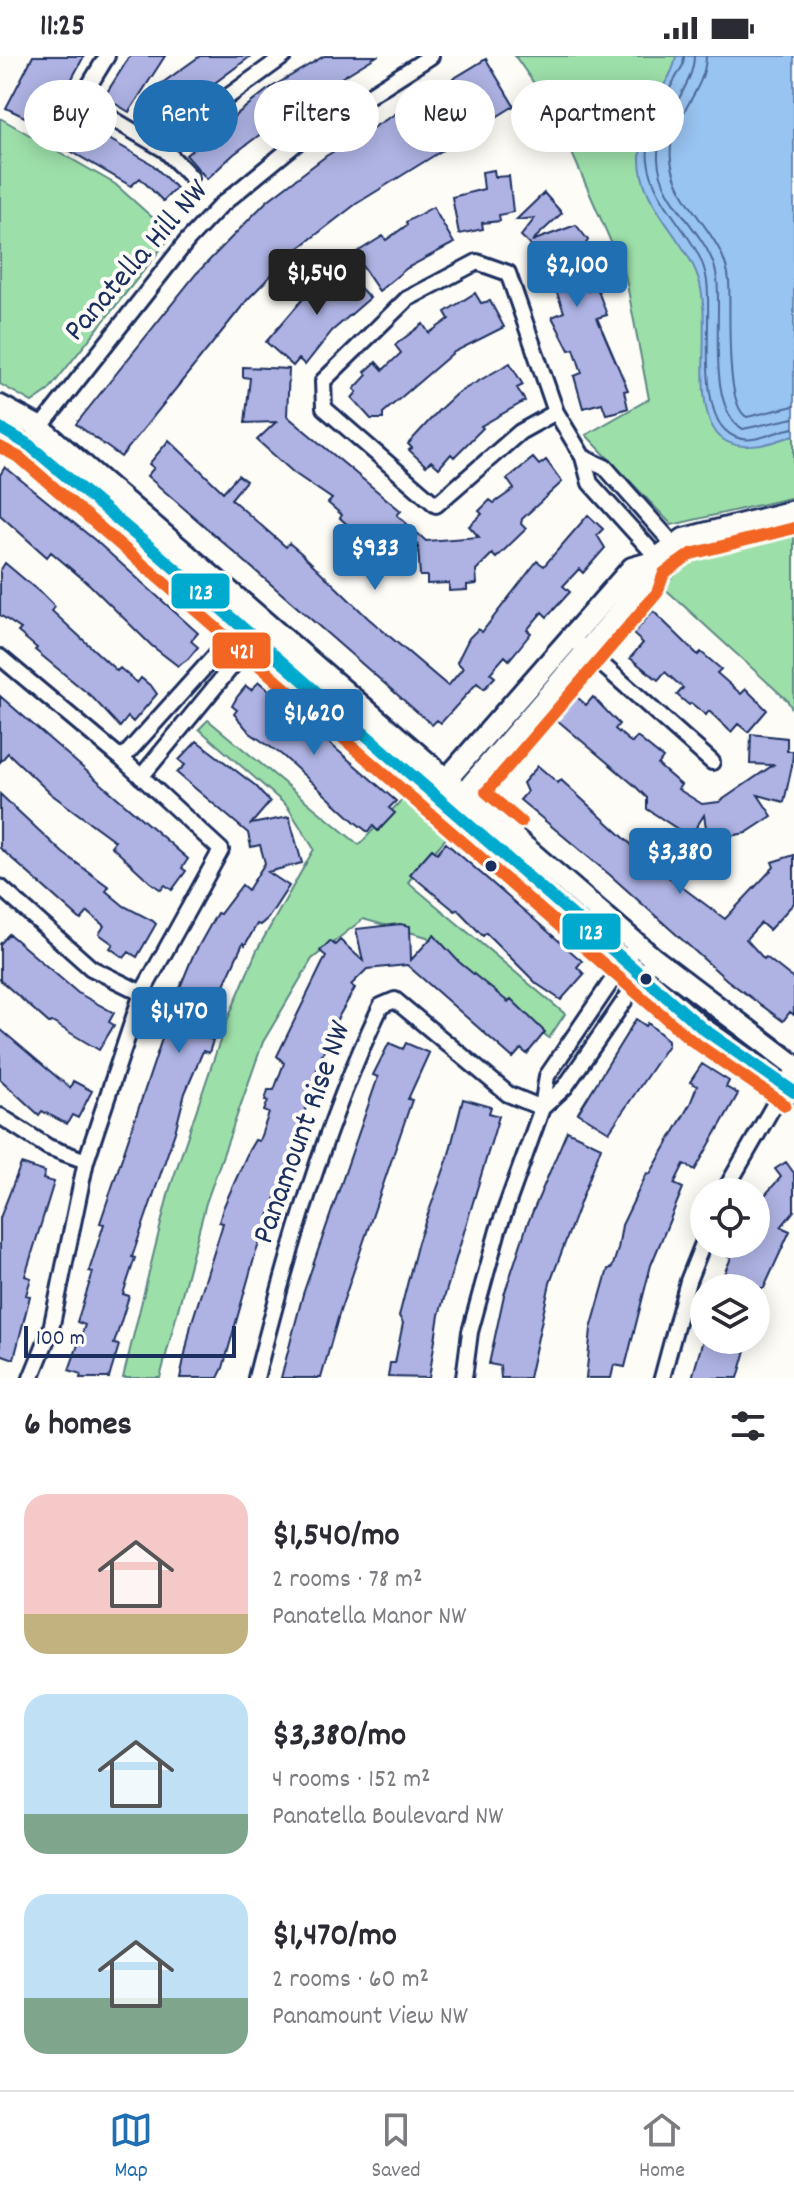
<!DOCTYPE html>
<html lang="en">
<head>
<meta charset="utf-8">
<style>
	:root { --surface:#fff; --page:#f7f7f7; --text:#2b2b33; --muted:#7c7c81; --line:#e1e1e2; --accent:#1f6fb2 }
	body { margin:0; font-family:Dekko,sans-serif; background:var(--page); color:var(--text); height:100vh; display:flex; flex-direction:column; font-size:30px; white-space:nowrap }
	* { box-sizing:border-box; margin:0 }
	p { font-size:26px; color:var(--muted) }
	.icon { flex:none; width:44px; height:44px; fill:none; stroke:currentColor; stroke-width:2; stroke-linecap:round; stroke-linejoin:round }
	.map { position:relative; height:1322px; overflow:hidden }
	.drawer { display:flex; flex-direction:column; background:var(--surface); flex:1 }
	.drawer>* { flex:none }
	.guide { position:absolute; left:24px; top:24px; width:746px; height:72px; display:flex; gap:16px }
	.buttons { position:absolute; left:690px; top:1122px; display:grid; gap:16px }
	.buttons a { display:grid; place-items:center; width:80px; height:80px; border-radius:50%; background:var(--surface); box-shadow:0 4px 20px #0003; font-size:40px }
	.scale { position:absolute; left:24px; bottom:20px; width:212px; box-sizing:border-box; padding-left:8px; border:4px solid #1b2f5e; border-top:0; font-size:22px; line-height:28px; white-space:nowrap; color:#1b2f5e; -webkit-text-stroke:6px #fdfcf7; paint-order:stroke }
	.price { position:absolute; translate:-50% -68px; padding:0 18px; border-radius:8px; background:var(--accent); color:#fff; font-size:26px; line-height:52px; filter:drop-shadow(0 2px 4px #0008) }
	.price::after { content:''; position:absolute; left:50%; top:48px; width:24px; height:18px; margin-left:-12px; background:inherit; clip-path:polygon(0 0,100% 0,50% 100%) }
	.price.current { background:#222; color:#fff }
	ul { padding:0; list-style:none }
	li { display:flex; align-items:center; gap:24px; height:200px; padding:0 24px }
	li span { display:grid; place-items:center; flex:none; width:224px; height:160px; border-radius:24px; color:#555 }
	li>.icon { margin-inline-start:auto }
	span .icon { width:96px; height:96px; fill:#fffc; stroke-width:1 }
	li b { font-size:34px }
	h2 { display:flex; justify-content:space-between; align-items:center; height:96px; padding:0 24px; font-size:34px }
	.pill { padding:0 28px; border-radius:36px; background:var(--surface); box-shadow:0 4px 20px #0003; font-size:28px; line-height:72px }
	.pill.current { background:var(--accent); color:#fff }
	.status { display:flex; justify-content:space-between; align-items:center; height:56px; padding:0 40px; background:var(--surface); direction:ltr }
	.status svg { height:22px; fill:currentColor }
	.dock { display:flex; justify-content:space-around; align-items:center; height:112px; border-top:2px solid var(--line); background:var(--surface); font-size:22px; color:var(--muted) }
	.dock a { display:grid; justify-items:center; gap:4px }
	.dock .current { color:var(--accent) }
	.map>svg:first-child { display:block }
	.green { fill:#9ddfa9; stroke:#5c8784; stroke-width:2 }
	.water { fill:#98c4f1; stroke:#6688b6; stroke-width:2 }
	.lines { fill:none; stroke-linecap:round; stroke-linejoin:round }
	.shore { stroke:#4d6b99; stroke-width:2 }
	.building { fill:#aeb3e4; stroke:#1b2f5e; stroke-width:2 }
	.street-casing { stroke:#1b2f5e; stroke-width:20 }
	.secondary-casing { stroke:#1b2f5e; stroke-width:26 }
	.street { stroke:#fdfcf7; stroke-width:14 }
	.secondary { stroke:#fdfcf7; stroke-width:20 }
	.bus-1-casing { stroke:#fdfcf7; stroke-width:18 }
	.bus-2-casing { stroke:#fdfcf7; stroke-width:18 }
	.bus-1 { stroke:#00a9ce; stroke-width:12 }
	.bus-2 { stroke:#f26522; stroke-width:12 }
	.bus-dot { fill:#1b2f5e; stroke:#fdfcf7; stroke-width:3 }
	.labels { text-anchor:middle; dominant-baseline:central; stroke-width:8; stroke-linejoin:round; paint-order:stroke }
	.street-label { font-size:32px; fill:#1b2f5e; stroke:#fdfcf7 }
	.line-badge { stroke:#fdfcf7; stroke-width:3 }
	.badge-label { font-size:22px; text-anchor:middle; font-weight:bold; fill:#fff }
</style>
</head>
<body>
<div class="status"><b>11:25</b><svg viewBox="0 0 49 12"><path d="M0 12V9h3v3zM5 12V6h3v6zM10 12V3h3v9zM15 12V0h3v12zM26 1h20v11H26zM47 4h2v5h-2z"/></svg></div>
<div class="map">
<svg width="794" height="1322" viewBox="0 0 794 1322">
	<rect width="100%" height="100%" fill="#fdfcf7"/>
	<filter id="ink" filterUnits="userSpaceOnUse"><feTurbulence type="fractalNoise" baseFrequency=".0125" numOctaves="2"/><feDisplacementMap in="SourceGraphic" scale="16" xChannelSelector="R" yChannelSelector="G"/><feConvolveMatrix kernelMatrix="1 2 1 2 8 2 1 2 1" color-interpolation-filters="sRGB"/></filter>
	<g filter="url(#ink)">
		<!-- green -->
		<path class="green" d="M515 0H794V441L672 469 586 379 649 343 625 218 554 56Z
			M0 62 115 128 172 179 48 335 32 346 0 328Z
			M794 475V656L787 644 662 530 705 494Z
			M208 664 359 789 412 733 454 773 408 826 565 958 549 982 427 881 363 863 312 903 263 986 206 1147 160 1322H123L169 1135 226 967 257 894 314 793 287 750 199 673Z"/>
		<!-- water -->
		<path class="water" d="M676 0H794V379C662 432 720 284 698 221 684 181 639 147 640 102 640 88 644 67 650 54 657 37 674 19 676 0Z"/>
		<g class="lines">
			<!-- shore -->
			<path class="shore" d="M684 0 683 9C668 36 644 72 648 105 654 152 701 181 707 225 712 261 698 349 725 374 746 395 771 375 794 372
				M694 0C694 33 656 64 658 103 660 149 711 177 717 222 722 261 706 353 743 373L794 362
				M706 0C706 37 666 65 671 104 676 150 725 178 729 225 731 251 724 350 747 361L794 350"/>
		</g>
		<!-- building -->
		<path class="building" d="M33 0H84L49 66 46 64 43 70 6 52Z
			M130 0H165L129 56 104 41Z
			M200 0H251L166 63 147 38Z
			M324 0H377L310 41 234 98 207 123 186 99 267 34Z
			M486 3 514 50 356 148 295 195 248 243 121 401 76 368 196 218 267 145 326 100Z
			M76 64 152 108 176 132 163 145 140 122 131 130 62 90Z
			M494 114 495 121 509 120 513 156 499 159 500 165 482 167 483 173 459 178 452 141 484 133 482 116Z
			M544 137 562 157 532 185 576 169 588 184 582 195 575 198 588 235 597 232 607 259 597 262 628 334 624 335 628 352 616 356 606 358 602 347 583 352 574 320 582 317 574 293 569 294 552 261 564 256 555 232 548 235 542 220 547 218 540 198 521 180 535 162 516 164Z
			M433 151 454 187 407 212 379 235 354 198 383 180 386 184 407 169 406 166Z
			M340 211 370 242 332 275 305 309 299 303 293 310 266 286 308 237Z
			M475 237 481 247 490 245 504 271 454 296 383 357V363H371L352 342 357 336 354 333 367 319 365 316 376 306 383 314 401 297 395 289 423 268 429 277 449 263 445 256Z
			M510 307 523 329 517 332 525 345 481 370 483 372 454 401 451 398 439 412 431 405 426 410 409 394 412 392 408 388 439 354 456 338Z
			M243 311 289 313 287 360 401 455 397 459 426 485 479 481 469 470 482 458 479 455 490 444 494 447 514 433 507 423 533 402 539 409 546 404 562 426 522 463 521 468 526 473 496 502 492 498 476 514 477 528 467 529V534L449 535V527L427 528V520H420L418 490 402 510 374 486 371 490 340 462 342 459 328 447 332 443 294 417 257 384 276 366 245 367 250 322 243 321Z
			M169 384 223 436 238 419 246 425 231 443 286 491 289 487 301 497 368 562 448 630 463 612 457 606 469 582 478 573 482 576 537 505 544 510 588 459 603 473 597 479 605 492 583 517 579 513 563 530 570 536 547 561 542 556 527 574 531 577 519 592 509 604 505 600 490 617 495 621 484 633 477 627 441 667 437 664 432 669 147 420 154 412 149 408Z
			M5 411 96 485 198 577 191 585 198 591 188 603 178 610 152 590 90 529 51 496 47 501 0 459V419Z
			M5 507 43 539 55 551 52 555 117 615 120 612 137 627 141 622 152 631 157 638 133 666 128 661 120 671 92 641 35 594 37 592 18 576 21 573 0 559V515Z
			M653 555 698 599 701 596 721 613 717 617 741 638 746 633 767 654 748 676 738 668 731 676 709 655 706 659 691 647 689 649 677 639 683 632 665 616 658 624 630 602 643 587 633 578Z
			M259 626 396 745 389 752 395 757 378 775 373 770 368 776 355 766 282 699 250 677 234 658 237 654 232 650 237 641 246 630 251 634Z
			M0 640 188 803 182 812 186 815 172 834 165 829 161 834 150 826 111 790 115 785 51 738 8 697 0 706Z
			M577 641 586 649 593 641 619 668 615 673 632 687 637 681 663 702 658 709 681 729 678 733 702 748 719 746 773 709 750 708 751 678 787 682V695H793L792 710 784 746 758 739 772 760 746 777 708 784 704 759 690 781 647 753V742L634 729 557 664Z
			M197 685 256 730 270 746 251 768 289 761 302 807 268 816 289 830 268 862 260 869 257 868 245 889 243 887 217 944 207 982 213 984 209 997 203 995 185 1037 175 1076 132 1201 135 1202 123 1238 129 1240 114 1288 119 1289 109 1322H80L81 1318 69 1314 85 1269 77 1266 93 1216 89 1215 104 1168 100 1167 176 941 192 902 217 857 220 858 242 829 248 834 265 807 260 789 251 791 248 777 177 717 185 709 179 704Z
			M538 710 558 727 561 724 659 814 725 863 774 811 772 806 794 799V847L769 874 761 867 746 883 764 903 766 901 794 923V959L790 956 783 965 727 924 610 819 520 744 527 736 523 727Z
			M0 738 63 797 109 831 106 835 124 850 153 865 156 868 137 901 129 896 124 902 110 892 113 888 99 878 104 870 88 856 81 864 0 792Z
			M446 787 582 905 577 911 584 918 561 944 537 928 486 877 483 880 457 853 455 855 410 818 432 793 437 797Z
			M400 868 410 870 411 904 434 879 459 906 508 946 511 943 545 976 527 998 521 993 513 1002 407 909 367 913 351 929 355 932 331 974 334 975 320 1003 296 1086 255 1199 223 1312 218 1322H180L191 1269 221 1174 223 1167 219 1166 223 1152 249 1094 255 1084 259 1085 269 1057 264 1055 268 1045 265 1044 268 1034H274L284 1007 277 1000 326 900 320 895 330 885 335 889 340 884 363 905 356 873Z
			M9 878 78 937 114 957 109 966 114 969 99 994 52 966 49 967 0 924V888Z
			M636 963 646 970 648 967 668 984V989L609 1076 578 1057Z
			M0 973 70 1032 73 1025 92 1035 78 1062 72 1059 67 1068 42 1055 39 1059 0 1023Z
			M389 987 403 993 406 987 429 997 408 1043 412 1044 340 1255 321 1322H281L303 1238 378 1021 373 1019Z
			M702 1008 729 1025 726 1031 738 1038 695 1114 684 1108 674 1128 683 1132 651 1209 625 1311 614 1309 611 1322H586L591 1273 608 1213 612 1212 618 1193 622 1169 647 1117 650 1118 690 1048 697 1030 690 1026Z
			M463 1043 491 1051 489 1057 499 1060 439 1259 429 1322 388 1321 390 1307H395L403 1267 399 1260 418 1186 448 1102Z
			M567 1075 601 1091 550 1227 529 1322H501L500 1310 489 1308 504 1239 527 1169Z
			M786 1106 794 1117V1155L781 1171 790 1175 764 1232H742L732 1228 735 1223 724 1218 731 1202 728 1201 734 1188H756V1168L764 1152 757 1148 781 1121 775 1113Z
			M21 1108 45 1116 43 1123 54 1126 25 1220 31 1222 26 1239 30 1240 14 1303 0 1298V1162Z
			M703 1284H749L738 1322H692Z"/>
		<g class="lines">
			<!-- street casing -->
			<g class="street-casing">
				<path id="street" d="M107 0 90 28 96 53 165 94 191 121
					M165 94 197 63 284 0
					M556 356 520 376 436 449 324 352 323 325 407 243 477 206 508 217 556 356 583 401 590 427 656 500
					M36 377 187 185 220 150 304 81 431 0
					M583 401 605 411 673 488
					M580 589 712 706
					M0 601 122 703 221 794 142 937 86 1105 51 1273 31 1322
					M122 703 247 564
					M141 721 260 576
					M0 831 91 912 142 937
					M542 1052 565 1031 647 912
					M0 1060 48 1091 86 1105
					M724 1136 794 1014
					M256 1322C288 1196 325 1067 381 950L395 944 508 1038 542 1052
					M464 1322 470 1276 498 1174 542 1052 547 1020 630 898
					M662 1322 688 1225 704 1185"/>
			</g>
			<!-- secondary casing -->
			<g class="secondary-casing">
				<path id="secondary" d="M0 350 39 371 653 902 794 1009
					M0 372 29 389 150 491 702 972 794 1036
					M446 734 447 723 632 512 650 507 684 483 794 455
					M451 743 464 737 645 527 650 507"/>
			</g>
			<!-- street -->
			<use href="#street" class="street"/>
			<!-- secondary -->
			<use href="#secondary" class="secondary"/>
			<!-- bus-1 casing -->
			<g class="bus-1-casing">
				<path id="bus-1" d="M0 372 29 389 150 491 702 972 794 1036"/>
			</g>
			<!-- bus-2 casing -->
			<g class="bus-2-casing">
				<path id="bus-2" d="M0 391 20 402 691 984 785 1049
					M521 766 486 736 657 537 664 517 691 498 794 472"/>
			</g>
			<!-- bus-1 -->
			<use href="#bus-1" class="bus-1"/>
			<!-- bus-2 -->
			<use href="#bus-2" class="bus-2"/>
		</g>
	</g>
	<!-- markers -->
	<g class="bus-dot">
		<circle cx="491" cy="810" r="7"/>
		<circle cx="646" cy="923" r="7"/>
	</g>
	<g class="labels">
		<!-- street labels -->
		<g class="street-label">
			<text transform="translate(138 206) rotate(-49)">Panatella Hill NW</text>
			<text transform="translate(304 1077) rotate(-70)">Panamount Rise NW</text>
		</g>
	</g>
	<g class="line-badge">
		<rect x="170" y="516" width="61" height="38" rx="8" fill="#00a9ce"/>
		<rect x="211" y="575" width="61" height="39" rx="8" fill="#f26522"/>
		<rect x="561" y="856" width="61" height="39" rx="8" fill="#00a9ce"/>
	</g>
	<g class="badge-label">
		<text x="201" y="543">123</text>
		<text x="242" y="602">421</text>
		<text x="591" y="883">123</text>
	</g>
</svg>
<div class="buttons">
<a><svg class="icon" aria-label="locate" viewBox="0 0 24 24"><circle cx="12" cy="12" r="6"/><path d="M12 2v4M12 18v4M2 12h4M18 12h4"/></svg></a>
<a><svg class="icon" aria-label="layers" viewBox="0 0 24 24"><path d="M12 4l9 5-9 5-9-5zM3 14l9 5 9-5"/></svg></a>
</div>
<div class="scale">100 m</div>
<b class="price" style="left:577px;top:253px">$2,100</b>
<b class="price current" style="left:317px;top:261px">$1,540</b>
<b class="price" style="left:375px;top:536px">$933</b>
<b class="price" style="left:314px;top:701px">$1,620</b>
<b class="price" style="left:680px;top:840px">$3,380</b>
<b class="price" style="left:179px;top:999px">$1,470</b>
<div class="guide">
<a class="pill">Buy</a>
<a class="pill current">Rent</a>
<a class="pill">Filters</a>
<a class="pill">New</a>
<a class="pill">Apartment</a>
</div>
</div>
<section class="drawer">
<h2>6 homes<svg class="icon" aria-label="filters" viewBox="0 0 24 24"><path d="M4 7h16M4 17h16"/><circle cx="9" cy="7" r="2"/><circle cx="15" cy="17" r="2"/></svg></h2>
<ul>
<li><span style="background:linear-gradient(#f6c9c9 75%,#c2b280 0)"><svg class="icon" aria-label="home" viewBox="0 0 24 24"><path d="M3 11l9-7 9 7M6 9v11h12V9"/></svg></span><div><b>$1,540/mo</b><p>2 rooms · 78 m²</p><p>Panatella Manor NW</p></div></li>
<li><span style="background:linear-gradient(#bfe0f5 75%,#7fa58c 0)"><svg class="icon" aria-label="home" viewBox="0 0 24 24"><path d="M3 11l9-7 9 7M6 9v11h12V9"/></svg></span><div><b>$3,380/mo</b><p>4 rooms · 152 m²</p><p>Panatella Boulevard NW</p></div></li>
<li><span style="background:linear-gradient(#bfe0f5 65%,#7fa58c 0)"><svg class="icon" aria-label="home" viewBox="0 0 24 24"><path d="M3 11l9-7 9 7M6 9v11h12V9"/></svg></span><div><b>$1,470/mo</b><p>2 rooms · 60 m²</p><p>Panamount View NW</p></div></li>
</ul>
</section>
<nav class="dock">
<a class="current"><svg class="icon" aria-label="map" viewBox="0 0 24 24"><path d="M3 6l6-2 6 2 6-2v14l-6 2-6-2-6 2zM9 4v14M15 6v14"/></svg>Map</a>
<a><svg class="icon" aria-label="saved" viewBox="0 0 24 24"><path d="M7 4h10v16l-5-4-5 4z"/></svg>Saved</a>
<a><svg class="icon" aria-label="home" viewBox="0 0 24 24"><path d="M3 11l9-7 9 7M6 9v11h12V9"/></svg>Home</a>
</nav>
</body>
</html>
